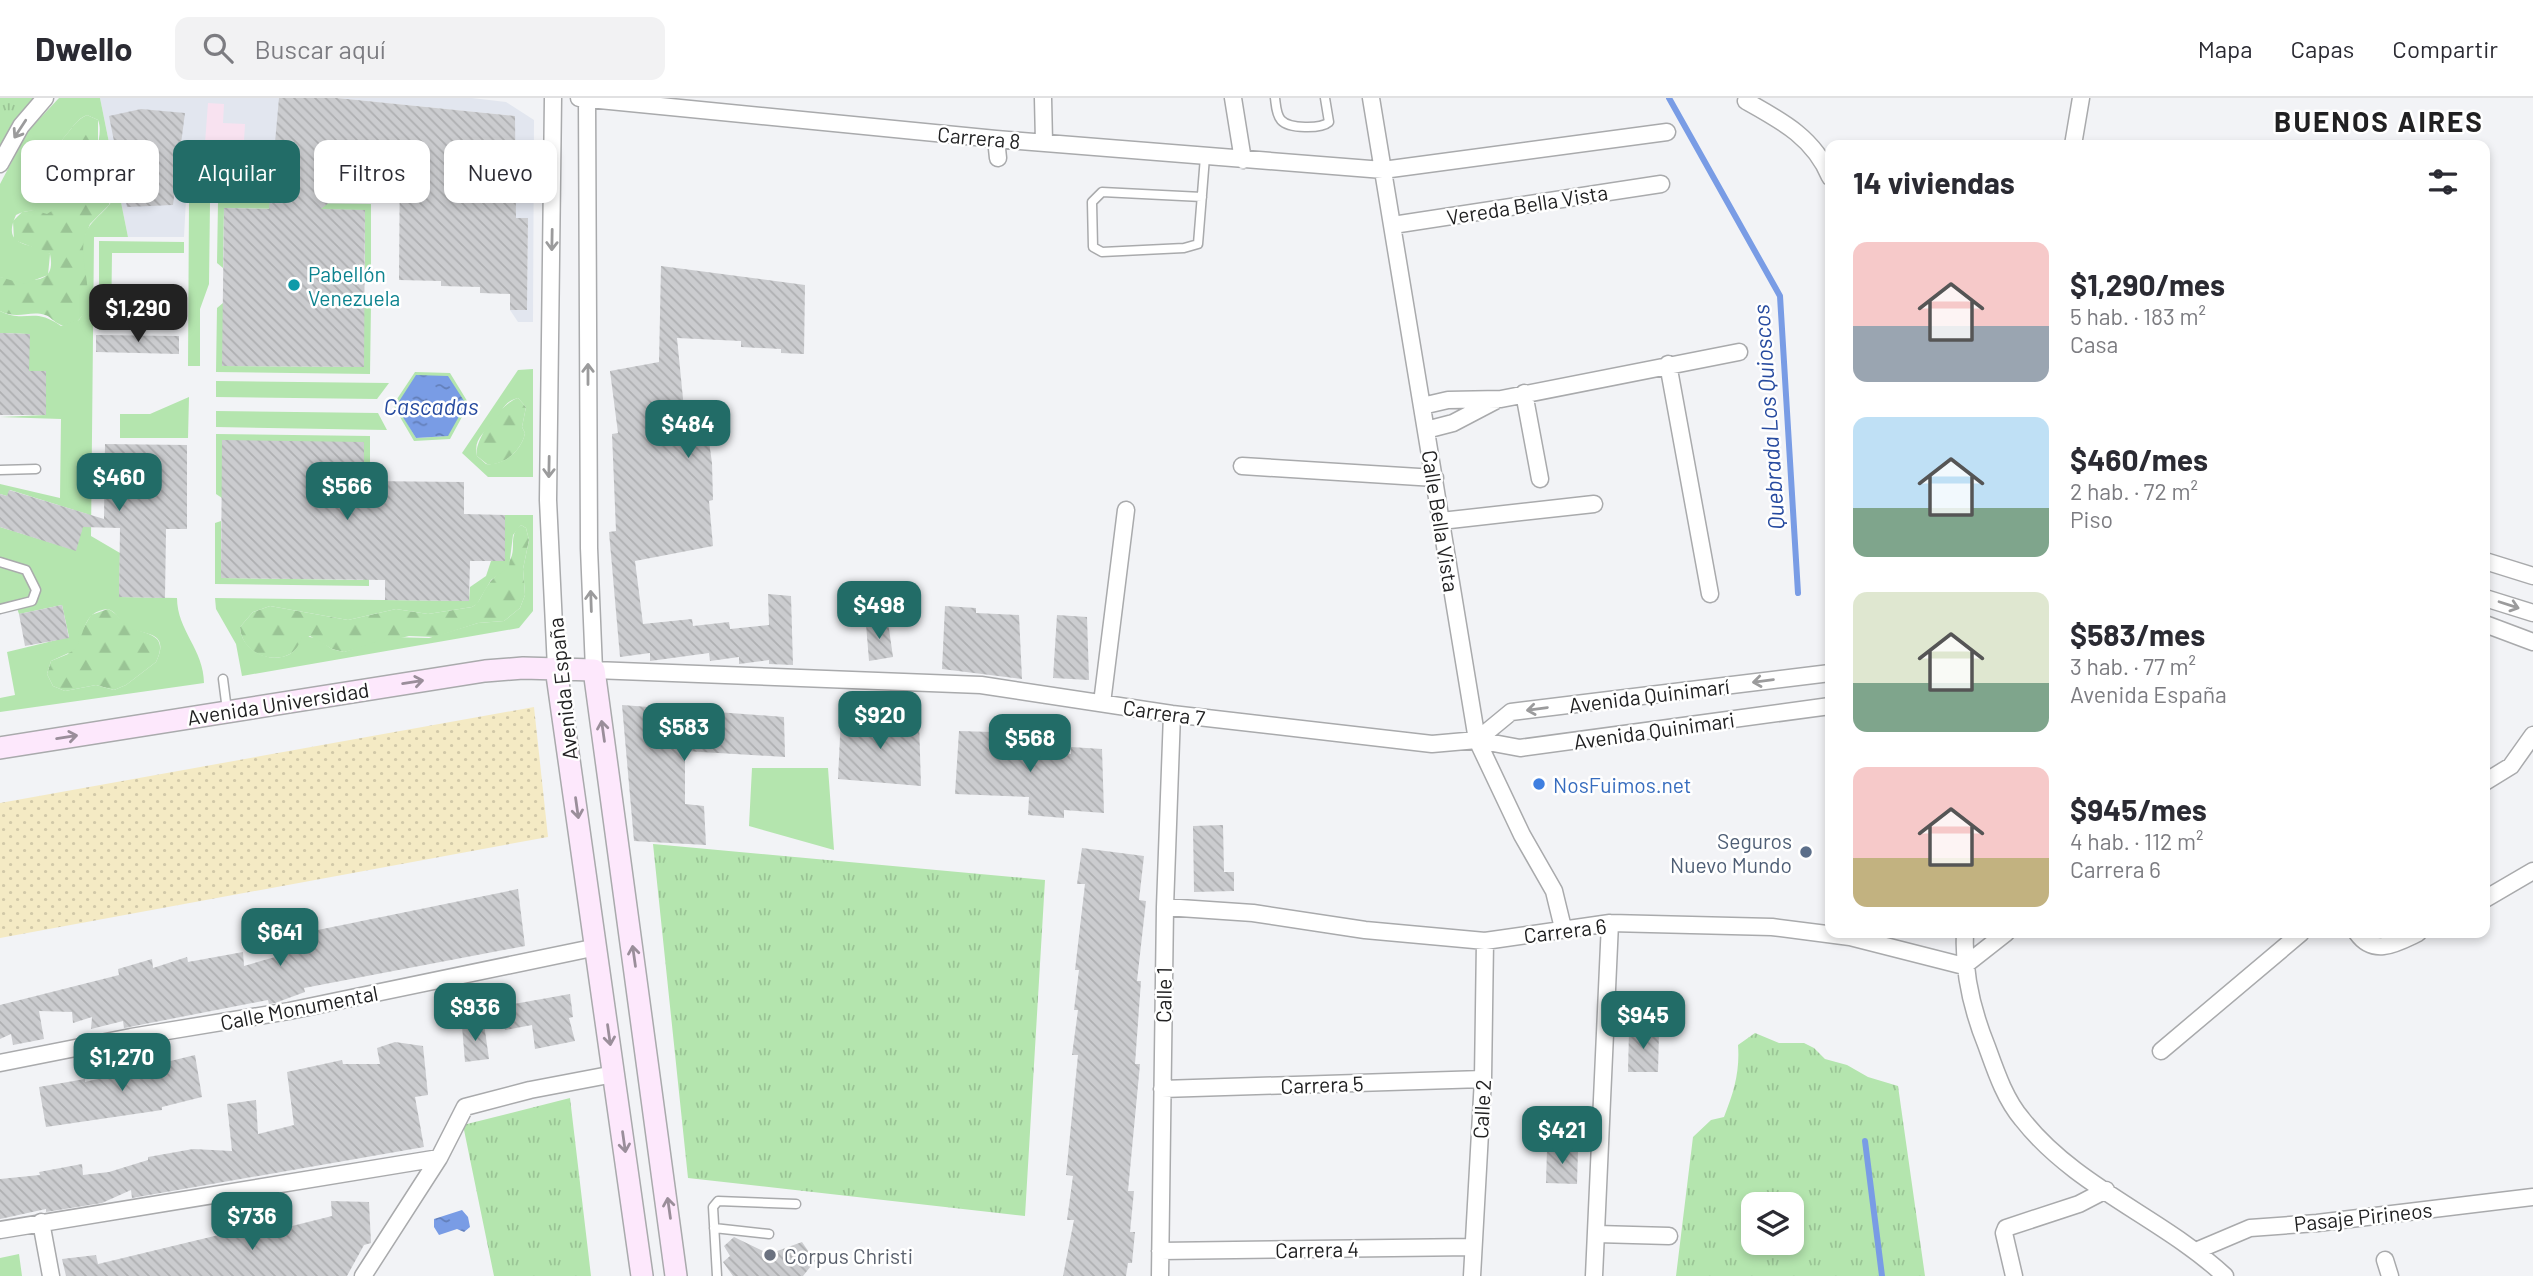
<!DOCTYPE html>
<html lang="es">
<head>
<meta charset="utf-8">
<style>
	:root { --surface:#fff; --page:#f2f2f3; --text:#2b2b33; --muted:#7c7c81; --line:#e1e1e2; --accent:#226c67 }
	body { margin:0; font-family:Barlow,sans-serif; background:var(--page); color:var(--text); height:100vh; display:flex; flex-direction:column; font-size:26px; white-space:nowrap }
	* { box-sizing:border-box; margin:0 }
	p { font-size:23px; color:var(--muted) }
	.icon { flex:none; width:38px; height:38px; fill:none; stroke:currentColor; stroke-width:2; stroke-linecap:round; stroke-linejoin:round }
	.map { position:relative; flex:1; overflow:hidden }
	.side { position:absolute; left:1825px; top:42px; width:665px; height:798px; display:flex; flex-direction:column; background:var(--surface); border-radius:14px; box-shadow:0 4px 10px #0003 }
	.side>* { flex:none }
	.guide { position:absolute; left:21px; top:42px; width:665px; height:63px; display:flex; gap:14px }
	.fabs { position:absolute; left:1741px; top:1094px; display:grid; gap:14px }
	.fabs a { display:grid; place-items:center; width:63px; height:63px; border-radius:14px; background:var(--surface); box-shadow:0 4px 10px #0003; font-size:35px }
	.price { position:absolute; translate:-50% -60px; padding:0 16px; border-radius:14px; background:var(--accent); color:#fff; font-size:23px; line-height:46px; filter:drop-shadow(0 2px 4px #0008) }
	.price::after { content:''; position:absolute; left:50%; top:42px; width:21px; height:16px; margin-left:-10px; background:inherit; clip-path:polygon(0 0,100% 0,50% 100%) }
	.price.selected { background:#222; color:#fff }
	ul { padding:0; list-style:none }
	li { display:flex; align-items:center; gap:21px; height:175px; padding:0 28px }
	li span { display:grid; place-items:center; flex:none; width:196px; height:140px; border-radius:14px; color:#555 }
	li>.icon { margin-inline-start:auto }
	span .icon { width:84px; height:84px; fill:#fffc; stroke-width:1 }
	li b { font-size:30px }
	h2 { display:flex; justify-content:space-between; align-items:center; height:84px; padding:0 28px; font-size:30px }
	.chip { padding:0 24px; border-radius:14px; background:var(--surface); box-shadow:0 4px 10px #0003; font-size:24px; line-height:63px }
	.chip.selected { background:var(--accent); color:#fff }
	header { display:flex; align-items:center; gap:42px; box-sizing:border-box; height:98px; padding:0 35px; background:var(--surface); border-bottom:2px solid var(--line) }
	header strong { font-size:33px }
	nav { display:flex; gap:38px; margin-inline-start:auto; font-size:24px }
	.search { width:490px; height:63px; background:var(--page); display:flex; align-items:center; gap:18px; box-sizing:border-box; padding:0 24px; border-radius:14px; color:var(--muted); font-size:26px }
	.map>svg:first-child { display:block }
	.built { fill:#e2e6ef }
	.medical { fill:#f8e2f0 }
	.grass { fill:url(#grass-tufts); fill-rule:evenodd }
	.forest { fill:url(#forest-firs) }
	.sand { fill:url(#sand-dots) }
	.green { fill:#b4e5ae; fill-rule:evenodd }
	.water { fill:url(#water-ripples) }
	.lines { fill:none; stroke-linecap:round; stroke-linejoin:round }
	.stream { stroke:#799ce5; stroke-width:6 }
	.building { fill:url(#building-back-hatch) }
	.lane-casing { stroke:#a9aaac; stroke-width:11 }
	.street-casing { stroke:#a9aaac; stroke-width:19 }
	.secondary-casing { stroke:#a9aaac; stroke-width:24 }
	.lane { stroke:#fff; stroke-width:8 }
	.street { stroke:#fff; stroke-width:16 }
	.secondary { stroke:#fde8fc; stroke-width:21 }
	.oneway { stroke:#9b9b9c }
	.oneway2 { stroke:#9a8e9a }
	.culture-dot { fill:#0f9aa8; stroke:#fff; stroke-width:2.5 }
	.shop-dot { fill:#3f7fe0; stroke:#fff; stroke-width:2.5 }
	.service-dot { fill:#5c6f8a; stroke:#fff; stroke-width:2.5 }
	.worship-dot { fill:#6b7280; stroke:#fff; stroke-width:2.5 }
	.labels { text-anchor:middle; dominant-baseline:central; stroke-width:5; stroke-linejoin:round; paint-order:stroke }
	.street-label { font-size:21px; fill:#212122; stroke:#fff }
	.culture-label { font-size:21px; fill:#0d838f; stroke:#fff; text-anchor:start }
	.shop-label { font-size:21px; fill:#366cbe; stroke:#fff; text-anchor:start }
	.service-label { font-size:21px; fill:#4e5e75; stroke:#fff; text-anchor:end }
	.worship-label { font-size:21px; fill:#5b616d; stroke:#fff; text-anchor:start }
	.water-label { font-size:23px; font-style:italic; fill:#264a9f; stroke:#fff }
	.district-label { font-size:28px; font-weight:bold; letter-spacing:2px; fill:#212122; stroke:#fff }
</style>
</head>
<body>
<header>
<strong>Dwello</strong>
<div class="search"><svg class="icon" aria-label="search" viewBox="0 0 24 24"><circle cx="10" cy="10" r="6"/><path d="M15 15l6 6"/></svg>Buscar aquí</div>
<nav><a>Mapa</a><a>Capas</a><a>Compartir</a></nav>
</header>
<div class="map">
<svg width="2533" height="1178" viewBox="0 0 2533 1178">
	<defs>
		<pattern id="grass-tufts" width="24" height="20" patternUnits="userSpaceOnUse" patternTransform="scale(1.75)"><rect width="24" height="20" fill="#b4e5ae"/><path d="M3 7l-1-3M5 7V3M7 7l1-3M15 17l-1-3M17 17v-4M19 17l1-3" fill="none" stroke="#9ac495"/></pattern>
		<pattern id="forest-firs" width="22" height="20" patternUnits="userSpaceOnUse" patternTransform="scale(1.75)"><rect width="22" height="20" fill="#b4e5ae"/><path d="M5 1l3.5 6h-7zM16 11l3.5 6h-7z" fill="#9ac495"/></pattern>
		<pattern id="sand-dots" width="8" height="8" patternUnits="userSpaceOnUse" patternTransform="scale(1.75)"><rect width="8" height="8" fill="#f4eac4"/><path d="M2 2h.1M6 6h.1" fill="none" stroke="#d1c8a8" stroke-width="1.8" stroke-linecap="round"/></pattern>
		<pattern id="water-ripples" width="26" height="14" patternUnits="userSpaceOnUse" patternTransform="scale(1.75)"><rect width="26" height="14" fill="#799ce5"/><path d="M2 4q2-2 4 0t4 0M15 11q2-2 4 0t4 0" fill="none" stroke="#637fb9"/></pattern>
		<pattern id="building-back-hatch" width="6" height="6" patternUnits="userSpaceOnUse" patternTransform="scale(1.75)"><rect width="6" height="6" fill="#cbcccf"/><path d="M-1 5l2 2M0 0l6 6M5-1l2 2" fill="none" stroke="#aeafb1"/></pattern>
	</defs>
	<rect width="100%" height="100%" fill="#f2f3f6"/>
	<!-- built -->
	<path class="built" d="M100 0H307L298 100 186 101 184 139H128Z
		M337 0H472L506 4 534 22 533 224H518L510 212H527L528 120H516V61L400 59 394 53 402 46 515 49V18Z"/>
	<!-- medical -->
	<path class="medical" d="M208 5 224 6 223 25 245 26 243 60 266 62 264 90 202 85Z"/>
	<!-- grass -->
	<path class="grass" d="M0 0H45L0 66Z
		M653 746 1045 782 1025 1118 688 1080Z
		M1755 935 1779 945H1804L1814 950 1825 961 1847 967 1868 979 1898 988 1925 1178H1676L1693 1039 1711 1022 1724 1019C1734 994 1740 973 1738 947ZM1792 1106V1144H1754V1106Z
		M570 1000 591 1178H494L463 1027Z"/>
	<!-- forest -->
	<path class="forest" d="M87 17 98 22V50L113 92 109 107 90 126 85 139 89 202C86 214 75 235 59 226 54 224 50 218 45 217 30 212 18 222 0 213V179C19 180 58 193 50 156L14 142 13 123 22 114 35 112 58 91C50 69 51 54 66 37 74 28 76 22 87 17Z
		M518 300 526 309 522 329 525 335C522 352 504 368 487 366L477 358C473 341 503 304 518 300Z
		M521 427 526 430 529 442 523 471 525 497 520 510 504 523 478 525 435 539 409 538 344 554 332 551 310 538C300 543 299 551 290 556 269 567 241 553 240 529L253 514 270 508 348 522 396 511 428 516 472 509C480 505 482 495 488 487 495 476 508 471 512 457 515 445 509 437 521 427Z
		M108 511C117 515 121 523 129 528 145 538 170 534 156 564L126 587 114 592 96 587 65 593 53 588 47 576 51 563 68 556 91 517Z"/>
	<!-- sand -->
	<path class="sand" d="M534 609 548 739 0 840V705Z"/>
	<!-- green -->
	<path class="green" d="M59 0H100L128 139H94L91 438 120 455 119 499 177 500C177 532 204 552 204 585L0 614V600L15 597 7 554 69 539 62 507 19 516 16 507 0 511V429L75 452 87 416 10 392 7 398 0 396V386L60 400 61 321 0 319 46 317V274L29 273V236L0 235V213C26 226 33 208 61 228L79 222C98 195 79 171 84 141 88 122 105 116 113 101 114 82 99 69 98 51 98 41 102 32 98 22L87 17C77 21 74 28 67 36 36 71 66 77 58 109L47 116C35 112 28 111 16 117 0 152 34 143 50 156L48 177 24 186 0 179V86L28 33ZM108 511C118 515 120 524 128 529 144 538 171 532 156 564L126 587 114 592 96 587 65 593 53 588 47 576 51 563 73 553C87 537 80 514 108 511Z
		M189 104H210L209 186 200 211V268H188Z
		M218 104 371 106V167L365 172V112L224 110 223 170 217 165Z
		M99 143 184 144V155H112L111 232H99Z
		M364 201 371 207 370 276 216 274 217 210 223 205V268L363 269Z
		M533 271V379H488L462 355 518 272ZM518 300 526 309 522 329 525 335C522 352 504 368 486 366L477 358C473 340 485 335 494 323 503 313 503 304 518 300Z
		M415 274 450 275 469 306 450 341 414 343 393 307ZM397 308 448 338 416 340Z
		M216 283 389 285 377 301 216 299Z
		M189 299 188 340H120V316H150Z
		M216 313 378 315 387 332 216 329Z
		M216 336 370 338V401L364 404V344L222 400 216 396Z
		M505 417H533V513L519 530 242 578 236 546 216 511 215 500 469 503 470 489 486 478 491 463H505ZM521 427 526 430 529 442 523 471 525 497 520 510 504 523 478 525 429 540 390 539 344 554 332 551 316 540 303 538C299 545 297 552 290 556 269 567 241 552 240 529L253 514 270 508 348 522 396 511 428 516 472 509 477 506 491 482 509 469 513 437Z
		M221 423V480L363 482 369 430V488L215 486V425Z
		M752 670H828L834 752 749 728Z
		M19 1156 22 1178H0V1160Z"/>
	<!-- water -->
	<path class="water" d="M416 277 448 278 466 306 448 338 416 340 396 308Z
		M462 1112 468 1119 470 1129 464 1134 457 1131 439 1137 434 1129V1121Z"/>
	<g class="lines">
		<!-- stream -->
		<path class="stream" d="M1669 0 1780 198 1798 495
			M1865 1043 1882 1178"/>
	</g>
	<!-- building -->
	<path class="building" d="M279 0H337L515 18 516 120H528L527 212H510V196L480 195V189L441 188V183L399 182 400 48 321 111 365 112 364 269 222 268 224 110 269 111Z
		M141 11 185 15 173 107 127 109 109 18Z
		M661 168 805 187 804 256 781 255V251L741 249V243L677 240 686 331 707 329 712 365 713 402 709 403 713 448 635 463 643 526 692 521 693 528 729 524 730 531 769 527 768 496 791 498 793 567 769 566V562L739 566V559L710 563 709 555 650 563V555L620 559 609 434 616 433 612 336 618 335 610 273 659 264Z
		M0 235 30 236 29 273H46V317H0Z
		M96 237 179 238V256L96 254Z
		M222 342 364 344V383L464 384V416L505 417V463H470L469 503 385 502V482L221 480Z
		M105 346 187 347V431H166L165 500 119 499 120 430 83 429 76 453 0 429V396L7 398 9 392 104 421Z
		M62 507 69 540 25 548 19 516Z
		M945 508 976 510V515L1019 517 1022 581 942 571Z
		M1057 517 1087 519 1089 582 1053 580Z
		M888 524 893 559 869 563 866 526Z
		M622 607 784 619 785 659 685 653V706L704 708 706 747 634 743Z
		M841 618 919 624 921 688 838 681Z
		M959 633 1027 635V654L1071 656V649L1102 651 1104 715 1064 712V720L1028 717 1029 699 955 696Z
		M1223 727 1224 774H1234V793L1194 794 1193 728Z
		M1082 750 1144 758 1139 802 1146 803 1137 883H1141L1135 966H1140L1128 1093H1134L1130 1134H1135L1132 1165H1128L1126 1178H1063L1074 1122H1067L1073 1078 1066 1077 1078 957H1072L1078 912H1074L1079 872H1075L1085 786H1077Z
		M518 791 525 848 304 890 305 894 275 905 269 906 268 902 124 930 123 923 91 931 92 919 73 925 72 914 39 913 44 941 13 947 11 936 0 941V907L119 877 118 871 152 861 153 870 187 859 188 864 243 854 244 868 310 849 308 834Z
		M570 896 573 919 569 920 575 943 535 951 532 927 505 932 502 908Z
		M484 926 489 961 465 964 462 928Z
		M1629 932 1659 933 1658 974H1628Z
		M395 944 423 948 428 997 415 999 424 1049 132 1100 131 1092 102 1105 46 1114V1111L0 1121V1081L40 1077 39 1074 82 1066 83 1077 109 1074 148 1062V1059L193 1051 232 1053 227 1006 256 1002 258 1036 294 1027 287 974 342 962 343 966H380L377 950Z
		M195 957 202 999 162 1009V1012L46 1029 39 989 85 981V984Z
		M1547 1051 1578 1052 1577 1086 1546 1085Z
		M331 1103 369 1104 371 1145 364 1147 347 1178H66L62 1161 96 1157 98 1166 227 1135 228 1138 288 1129 332 1118Z
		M734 1139 769 1156 802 1144 815 1163 803 1178H733L723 1164 730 1158 724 1148Z"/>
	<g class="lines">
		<!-- lane casing -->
		<g class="lane-casing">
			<path id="lane" d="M1275 0C1276 7 1276 16 1281 22 1289 31 1321 31 1329 24L1325 0
				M1202 99 1102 94 1092 104 1093 149 1102 154 1184 150 1198 146 1205 59
				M0 372 36 371
				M0 464 26 472 36 492 32 503 0 511
				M223 581 227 612
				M714 1130 769 1136
				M717 1178 713 1109 718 1103 796 1106"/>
		</g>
		<!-- street casing -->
		<g class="street-casing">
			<path id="street" d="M553 0 548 402 556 570
				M579 0 996 41 1383 72 1667 34
				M587 0 589 450 594 572 981 587 1172 616 1432 646 1477 642 1520 650 1830 608
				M1043 0 1044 44
				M1233 0 1243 62
				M1371 0 1477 642 1522 737 1554 793 1563 830
				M1746 3C1782 23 1814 40 1830 79
				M996 41 998 60
				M2073 47 2081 0
				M0 66 21 28 45 0
				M1393 127 1661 86
				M1668 266 1710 496
				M1524 295 1540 381
				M1422 308 1448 302 1501 301 1739 254
				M1426 332 1453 325 1495 303
				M1242 368 1435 380
				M1441 423 1594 406
				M2485 463 2533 478
				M2485 500 2533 515
				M2485 526 2533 544
				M1102 605 1126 412
				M1477 642 1511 614 1830 575
				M2485 684 2511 668 2533 637
				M2485 801 2533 773
				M1165 809 1253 815 1365 832 1485 843 1610 825 1772 829 1850 839 1964 868 2006 835
				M1965 835C1963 875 1972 912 1987 949 1996 974 2005 1001 2022 1021 2075 1089 2163 1120 2225 1178
				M2357 835C2374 859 2397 845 2418 835
				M2161 953 2301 835
				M0 965 131 939 289 913 597 849
				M1162 991 1483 981
				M41 1124 51 1178
				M0 1132 439 1060
				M1597 1136 1669 1138
				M2198 1152 2250 1130 2317 1125 2533 1099
				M1160 1153 1473 1149
				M2385 1162 2390 1178
				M363 1178 439 1060 465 1009 530 992 614 976
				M1160 1178 1165 809 1172 616
				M1472 1178 1483 981 1485 843
				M1594 1178 1610 825
				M2014 1178 2004 1135 2006 1130 2079 1106 2106 1092"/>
		</g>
		<!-- secondary casing -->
		<g class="secondary-casing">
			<path id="secondary" d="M556 570 642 1178
				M0 650 485 573 523 570 594 572 676 1178"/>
		</g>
		<!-- lane -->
		<use href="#lane" class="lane"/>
		<!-- street -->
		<use href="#street" class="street"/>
		<!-- secondary -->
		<use href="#secondary" class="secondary"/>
	</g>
	<!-- one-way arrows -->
	<defs><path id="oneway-shaft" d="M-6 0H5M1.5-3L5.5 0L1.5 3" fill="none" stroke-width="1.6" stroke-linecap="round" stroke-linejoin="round" transform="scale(1.75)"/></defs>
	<g class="oneway">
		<use href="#oneway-shaft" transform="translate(20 31) rotate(123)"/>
		<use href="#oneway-shaft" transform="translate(552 142) rotate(91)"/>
		<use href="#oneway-shaft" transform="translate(588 276) rotate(-90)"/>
		<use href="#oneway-shaft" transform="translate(549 369) rotate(91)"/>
		<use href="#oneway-shaft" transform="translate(591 503) rotate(-92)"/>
		<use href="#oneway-shaft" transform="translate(2509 507) rotate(18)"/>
		<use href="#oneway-shaft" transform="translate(1763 583) rotate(173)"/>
		<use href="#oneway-shaft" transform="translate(1537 611) rotate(172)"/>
	</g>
	<g class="oneway2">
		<use href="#oneway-shaft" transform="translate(413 584) rotate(-9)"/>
		<use href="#oneway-shaft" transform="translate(603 633) rotate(-98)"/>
		<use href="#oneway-shaft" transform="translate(67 639) rotate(-9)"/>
		<use href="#oneway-shaft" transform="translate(577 710) rotate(82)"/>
		<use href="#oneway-shaft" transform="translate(634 858) rotate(-98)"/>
		<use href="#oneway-shaft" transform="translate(609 937) rotate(82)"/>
		<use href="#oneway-shaft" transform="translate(624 1044) rotate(82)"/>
		<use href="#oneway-shaft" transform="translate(669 1110) rotate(-98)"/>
	</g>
	<!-- markers -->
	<circle class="culture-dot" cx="294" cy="187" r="7"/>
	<circle class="shop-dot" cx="1539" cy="686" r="7"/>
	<circle class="service-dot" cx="1806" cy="754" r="7"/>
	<circle class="worship-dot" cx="770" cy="1157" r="7"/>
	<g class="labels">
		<!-- street labels -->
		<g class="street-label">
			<text transform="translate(979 39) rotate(5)">Carrera 8</text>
			<text transform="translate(1527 106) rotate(-9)">Vereda Bella Vista</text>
			<text transform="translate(1441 423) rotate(81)">Calle Bella Vista</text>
			<text transform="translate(562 591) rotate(-96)">Avenida España</text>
			<text transform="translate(1649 597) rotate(-7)">Avenida Quinimarí</text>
			<text transform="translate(278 605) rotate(-9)">Avenida Universidad</text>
			<text transform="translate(1164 614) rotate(8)">Carrera 7</text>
			<text transform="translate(1654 632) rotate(-8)">Avenida Quinimari</text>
			<text transform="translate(1565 832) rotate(-7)">Carrera 6</text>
			<text transform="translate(1163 897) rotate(-89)">Calle 1</text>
			<text transform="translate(299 909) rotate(-11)">Calle Monumental</text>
			<text transform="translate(1322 986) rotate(-2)">Carrera 5</text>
			<text transform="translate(1481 1011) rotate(-87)">Calle 2</text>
			<text transform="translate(2363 1118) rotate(-6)">Pasaje Pirineos</text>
			<text transform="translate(1317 1151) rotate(-1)">Carrera 4</text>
		</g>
		<!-- culture labels -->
		<g class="culture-label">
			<text x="308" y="175">Pabellón<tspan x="308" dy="24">Venezuela</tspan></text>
		</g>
		<!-- shop labels -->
		<g class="shop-label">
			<text x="1553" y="686">NosFuimos.net</text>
		</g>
		<!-- service labels -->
		<g class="service-label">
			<text x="1792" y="742">Seguros<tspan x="1792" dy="24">Nuevo Mundo</tspan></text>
		</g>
		<!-- worship labels -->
		<g class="worship-label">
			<text x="784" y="1157">Corpus Christi</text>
		</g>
		<!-- water labels -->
		<g class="water-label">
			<text x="431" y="308">Cascadas</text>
			<text transform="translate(1768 319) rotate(-94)">Quebrada Los Quioscos</text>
		</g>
		<!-- district labels -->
		<g class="district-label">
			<text x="2379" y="23">BUENOS AIRES</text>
		</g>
	</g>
</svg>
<div class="fabs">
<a><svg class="icon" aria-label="layers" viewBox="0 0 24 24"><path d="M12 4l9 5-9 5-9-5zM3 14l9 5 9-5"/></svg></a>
</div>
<b class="price selected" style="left:138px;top:246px">$1,290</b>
<b class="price" style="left:688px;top:362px">$484</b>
<b class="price" style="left:119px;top:415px">$460</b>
<b class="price" style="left:347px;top:424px">$566</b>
<b class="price" style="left:879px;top:543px">$498</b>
<b class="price" style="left:880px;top:653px">$920</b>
<b class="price" style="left:684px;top:665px">$583</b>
<b class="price" style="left:1030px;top:676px">$568</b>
<b class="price" style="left:280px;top:870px">$641</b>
<b class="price" style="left:475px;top:945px">$936</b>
<b class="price" style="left:1643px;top:953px">$945</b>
<b class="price" style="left:122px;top:995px">$1,270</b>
<b class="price" style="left:1562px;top:1068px">$421</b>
<b class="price" style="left:252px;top:1154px">$736</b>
<div class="guide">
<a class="chip">Comprar</a>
<a class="chip selected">Alquilar</a>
<a class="chip">Filtros</a>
<a class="chip">Nuevo</a>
</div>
<section class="side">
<h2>14 viviendas<svg class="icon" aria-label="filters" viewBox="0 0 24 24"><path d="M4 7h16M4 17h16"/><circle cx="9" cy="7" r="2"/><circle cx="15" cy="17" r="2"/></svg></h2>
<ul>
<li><span style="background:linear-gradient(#f6c9c9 60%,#9aa5b1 0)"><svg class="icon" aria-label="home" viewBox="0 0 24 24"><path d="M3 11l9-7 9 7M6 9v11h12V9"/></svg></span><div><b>$1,290/mes</b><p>5 hab. · 183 m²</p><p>Casa</p></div></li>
<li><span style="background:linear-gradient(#bfe0f5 65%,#7fa58c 0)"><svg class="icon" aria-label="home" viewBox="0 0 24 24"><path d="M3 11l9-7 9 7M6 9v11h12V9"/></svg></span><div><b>$460/mes</b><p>2 hab. · 72 m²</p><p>Piso</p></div></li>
<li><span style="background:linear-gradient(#dfe7d0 65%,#7fa58c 0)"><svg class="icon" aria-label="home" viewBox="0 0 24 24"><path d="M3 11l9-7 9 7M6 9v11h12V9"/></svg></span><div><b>$583/mes</b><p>3 hab. · 77 m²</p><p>Avenida España</p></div></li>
<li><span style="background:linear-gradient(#f6c9c9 65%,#c2b280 0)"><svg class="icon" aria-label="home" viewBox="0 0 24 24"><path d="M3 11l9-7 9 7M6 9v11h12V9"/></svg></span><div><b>$945/mes</b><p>4 hab. · 112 m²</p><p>Carrera 6</p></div></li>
</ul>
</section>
</div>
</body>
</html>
